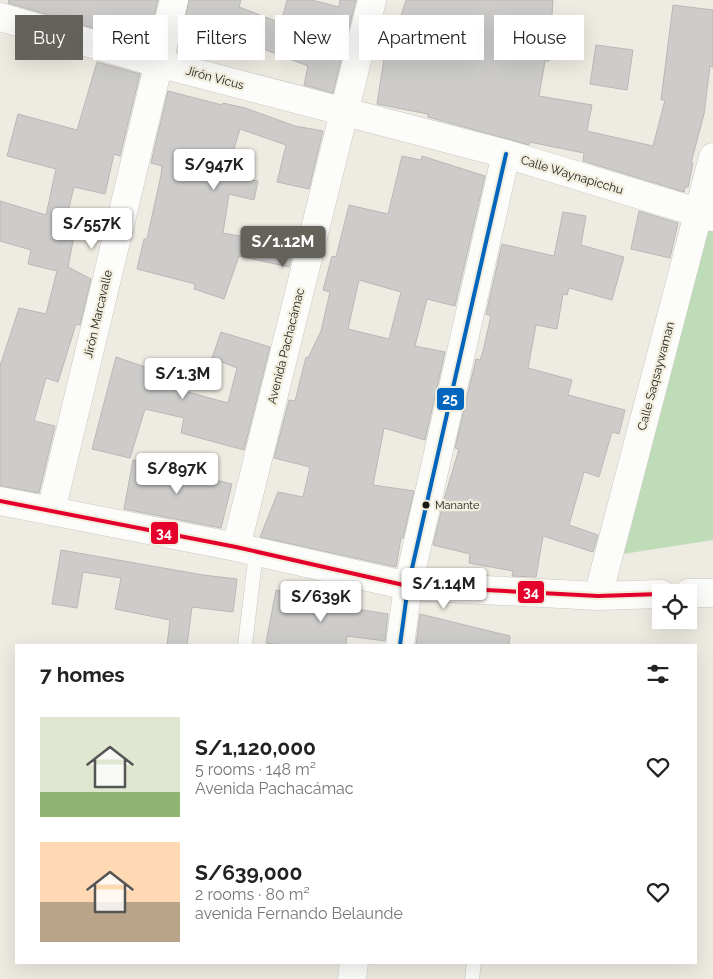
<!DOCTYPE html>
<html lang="en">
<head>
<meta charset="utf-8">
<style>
	:root { --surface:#fff; --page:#f6f6f6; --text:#222; --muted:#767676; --accent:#64625b }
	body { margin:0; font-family:Raleway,sans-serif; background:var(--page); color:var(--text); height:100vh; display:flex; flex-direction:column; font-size:19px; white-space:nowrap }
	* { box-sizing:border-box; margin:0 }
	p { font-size:16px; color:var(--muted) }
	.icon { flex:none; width:28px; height:28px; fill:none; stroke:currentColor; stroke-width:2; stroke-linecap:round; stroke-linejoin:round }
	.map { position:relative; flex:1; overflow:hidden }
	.details { position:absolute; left:15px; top:644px; width:682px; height:320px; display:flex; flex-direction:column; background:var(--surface); border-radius:0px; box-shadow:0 5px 20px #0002 }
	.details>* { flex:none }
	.hud { position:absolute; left:15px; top:15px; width:684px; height:45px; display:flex; gap:10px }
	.fabs { position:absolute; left:652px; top:584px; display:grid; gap:10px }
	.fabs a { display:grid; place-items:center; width:45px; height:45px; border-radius:0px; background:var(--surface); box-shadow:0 5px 20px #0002; font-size:25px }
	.price { position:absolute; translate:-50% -42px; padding:0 11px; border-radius:5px; background:#fff; color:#222; font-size:16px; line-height:32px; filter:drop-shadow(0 1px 2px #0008) }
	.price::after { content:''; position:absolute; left:50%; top:30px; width:15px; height:11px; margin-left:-8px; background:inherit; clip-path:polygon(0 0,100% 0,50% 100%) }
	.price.selected { background:var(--accent); color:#fff }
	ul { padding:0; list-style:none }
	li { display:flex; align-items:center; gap:15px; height:125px; padding:0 25px }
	li span { display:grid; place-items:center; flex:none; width:140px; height:100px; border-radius:0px; color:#555 }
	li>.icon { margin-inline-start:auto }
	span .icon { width:60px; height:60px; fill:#fffc; stroke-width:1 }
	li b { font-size:21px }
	h2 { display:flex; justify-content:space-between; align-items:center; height:60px; padding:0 25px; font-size:21px }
	.chip { padding:0 18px; border-radius:0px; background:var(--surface); box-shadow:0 5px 20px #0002; font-size:18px; line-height:45px }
	.chip.selected { background:var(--accent); color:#fff }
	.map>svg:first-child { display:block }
	.green { fill:#bedcb7 }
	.building { fill:#cdcccb; stroke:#b9b8b7; fill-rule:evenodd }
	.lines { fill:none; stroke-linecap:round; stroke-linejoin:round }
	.lane-casing { stroke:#cbc8c1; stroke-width:15 }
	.street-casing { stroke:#cbc8c1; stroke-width:29 }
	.lane { stroke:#fcfcfb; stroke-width:14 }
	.street { stroke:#fcfcfb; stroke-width:28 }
	.bus-1-casing { stroke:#f2eede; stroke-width:8 }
	.bus-2-casing { stroke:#f2eede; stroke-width:8 }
	.bus-1 { stroke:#e4002b; stroke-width:4 }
	.bus-2 { stroke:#0065bd; stroke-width:4 }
	.bus-dot { fill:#1a1813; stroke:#f2eede; stroke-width:2 }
	.labels { text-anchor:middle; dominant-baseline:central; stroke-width:4.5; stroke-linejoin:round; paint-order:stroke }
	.bus-label { font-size:11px; fill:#1a1813; stroke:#f2eede; text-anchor:start }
	.street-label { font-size:12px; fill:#1a1813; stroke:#f2eede }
	.line-badge { stroke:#f2eede; stroke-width:2 }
	.badge-label { font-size:14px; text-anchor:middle; font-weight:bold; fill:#fff }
</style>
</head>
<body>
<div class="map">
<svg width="713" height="979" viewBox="0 0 713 979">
	<rect width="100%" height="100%" fill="#eeebe2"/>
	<!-- green -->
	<path class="green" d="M713 212V540L610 556Z"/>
	<!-- building -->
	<path class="building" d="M9 0H158L147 44 8 3Z
		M189 0H241L239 7 281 23 287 0H312L339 7 340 0H356L333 93 304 85 308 66 232 37 231 41 183 29Z
		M406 0H553L549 61H545L539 96 592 105 587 131 653 146 665 100H661L673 5 713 10V67L710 66 704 114 691 163H693L688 187H685L684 192 583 161 584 153 529 142V145L428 117V114L377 104 386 46 391 47Z
		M596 45 633 50 627 90 590 84Z
		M97 62 140 74 120 156 114 154 105 194 74 187 64 228 75 231 68 267 91 279 80 325 76 324 58 382 46 378 34 421 55 426 39 493 0 486V366L19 308 46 314 57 271 28 264 31 250 0 241V201L46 215 56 169 7 156 18 114 77 130Z
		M168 91 222 105 223 103 245 108 295 126 323 131 309 189 277 182 286 145 240 129 226 175 258 181 254 200 229 194 223 233 262 240 263 237 295 245 289 267 239 256 224 299 194 289 195 284 137 269 144 239H147L161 175 162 166 151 163Z
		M402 156 421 160 422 156 485 176 455 306 427 299 415 346 445 352 425 440 384 428 373 485 414 491 403 538H401L396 567 260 537 278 492 303 497 310 467 274 458 289 400 295 401 306 357 308 358 321 331 330 292 323 290 332 256 336 257 349 205 388 214ZM359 280 401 292 389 339 348 329Z
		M639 211 678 223 670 258 631 249Z
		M563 212 586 216 581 245 624 257 612 300 569 288 567 295 563 294 557 329 536 325 528 368 572 380 568 395 625 410 619 434 612 432 599 477 584 472 569 525 598 535 593 552 543 536 536 577 512 576 513 571 469 563 470 554 433 545 445 496 459 449 455 448 476 359 480 360 483 351 491 316 486 314 502 244 554 256Z
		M221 332 270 347 244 450 181 433 184 418 145 409 130 458 92 449 116 357 180 379 177 389 228 403 237 368 212 358Z
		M133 460 232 484 221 528 124 509Z
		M61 550 203 575 237 579 233 612 192 607 187 645H167L170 620 115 609 121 578 83 572 77 608 52 604Z
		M276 590 307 596 306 601 388 614 385 641 347 636 346 645H279L266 643Z
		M420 614 510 636 509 645H416Z"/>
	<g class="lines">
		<!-- lane casing -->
		<g class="lane-casing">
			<path id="lane" d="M245 645 256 552
				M472 979 474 962"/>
		</g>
		<!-- street casing -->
		<g class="street-casing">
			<path id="street" d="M0 17 158 63 506 154 713 217
				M0 501 236 547 408 586 598 596 661 594
				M51 511 174 0
				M236 547 372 0
				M689 593H713
				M598 596 713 157
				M400 645 408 586 506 154
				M352 979 354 962"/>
		</g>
		<!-- lane -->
		<use href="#lane" class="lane"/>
		<!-- street -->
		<use href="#street" class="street"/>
		<!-- bus-1 casing -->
		<g class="bus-1-casing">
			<path id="bus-1" d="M0 501 236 547 408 586 598 596 661 594"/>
		</g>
		<!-- bus-2 casing -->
		<g class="bus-2-casing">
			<path id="bus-2" d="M400 645 408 586 506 154"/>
		</g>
		<!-- bus-1 -->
		<use href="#bus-1" class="bus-1"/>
		<!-- bus-2 -->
		<use href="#bus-2" class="bus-2"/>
	</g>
	<!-- markers -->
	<circle class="bus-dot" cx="426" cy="505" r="4.5"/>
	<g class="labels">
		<!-- bus labels -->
		<g class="bus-label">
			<text x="435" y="505">Manante</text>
		</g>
		<!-- street labels -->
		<g class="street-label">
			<text transform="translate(215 78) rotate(15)">Jirón Vicus</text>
			<text transform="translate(572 175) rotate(17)">Calle Waynapicchu</text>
			<text transform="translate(98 314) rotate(-77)">Jirón Marcavalle</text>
			<text transform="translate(286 346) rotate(-76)">Avenida Pachacámac</text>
			<text transform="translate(656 376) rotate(-75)">Calle Saqsaywaman</text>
		</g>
	</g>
	<g class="line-badge">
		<rect x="436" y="387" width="29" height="24" rx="5" fill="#0065bd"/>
		<rect x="150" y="521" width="29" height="24" rx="5" fill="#e4002b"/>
		<rect x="517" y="580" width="28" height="24" rx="5" fill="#e4002b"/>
	</g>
	<g class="badge-label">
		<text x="450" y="404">25</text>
		<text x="164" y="538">34</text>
		<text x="531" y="597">34</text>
	</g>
</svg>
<div class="fabs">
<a><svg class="icon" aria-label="locate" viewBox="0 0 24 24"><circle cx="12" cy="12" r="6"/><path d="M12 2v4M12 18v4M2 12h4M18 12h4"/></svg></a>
</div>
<b class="price" style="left:214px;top:191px">S/947K</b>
<b class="price" style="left:92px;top:250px">S/557K</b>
<b class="price selected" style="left:283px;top:268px">S/1.12M</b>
<b class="price" style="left:183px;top:400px">S/1.3M</b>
<b class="price" style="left:177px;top:495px">S/897K</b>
<b class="price" style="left:444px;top:610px">S/1.14M</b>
<b class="price" style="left:321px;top:623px">S/639K</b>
<div class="hud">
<a class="chip selected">Buy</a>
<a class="chip">Rent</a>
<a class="chip">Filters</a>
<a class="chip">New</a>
<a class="chip">Apartment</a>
<a class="chip">House</a>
</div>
<section class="details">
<h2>7 homes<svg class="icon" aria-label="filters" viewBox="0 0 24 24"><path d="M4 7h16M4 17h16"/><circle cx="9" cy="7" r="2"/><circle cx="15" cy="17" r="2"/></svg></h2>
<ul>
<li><span style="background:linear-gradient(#dfe7d0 75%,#8fb573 0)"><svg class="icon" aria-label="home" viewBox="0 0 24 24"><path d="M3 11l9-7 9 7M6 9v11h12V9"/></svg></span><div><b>S/1,120,000</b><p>5 rooms · 148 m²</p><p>Avenida Pachacámac</p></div><svg class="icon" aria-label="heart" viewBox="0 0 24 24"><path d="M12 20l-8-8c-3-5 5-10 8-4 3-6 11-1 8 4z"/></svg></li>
<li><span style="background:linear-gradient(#ffd9b3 60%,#b9a48a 0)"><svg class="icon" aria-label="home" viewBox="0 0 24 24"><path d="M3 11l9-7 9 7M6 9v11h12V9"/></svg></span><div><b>S/639,000</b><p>2 rooms · 80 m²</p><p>avenida Fernando Belaunde</p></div><svg class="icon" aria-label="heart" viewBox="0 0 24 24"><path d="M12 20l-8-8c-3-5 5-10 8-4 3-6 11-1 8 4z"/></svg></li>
</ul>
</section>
</div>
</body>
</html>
